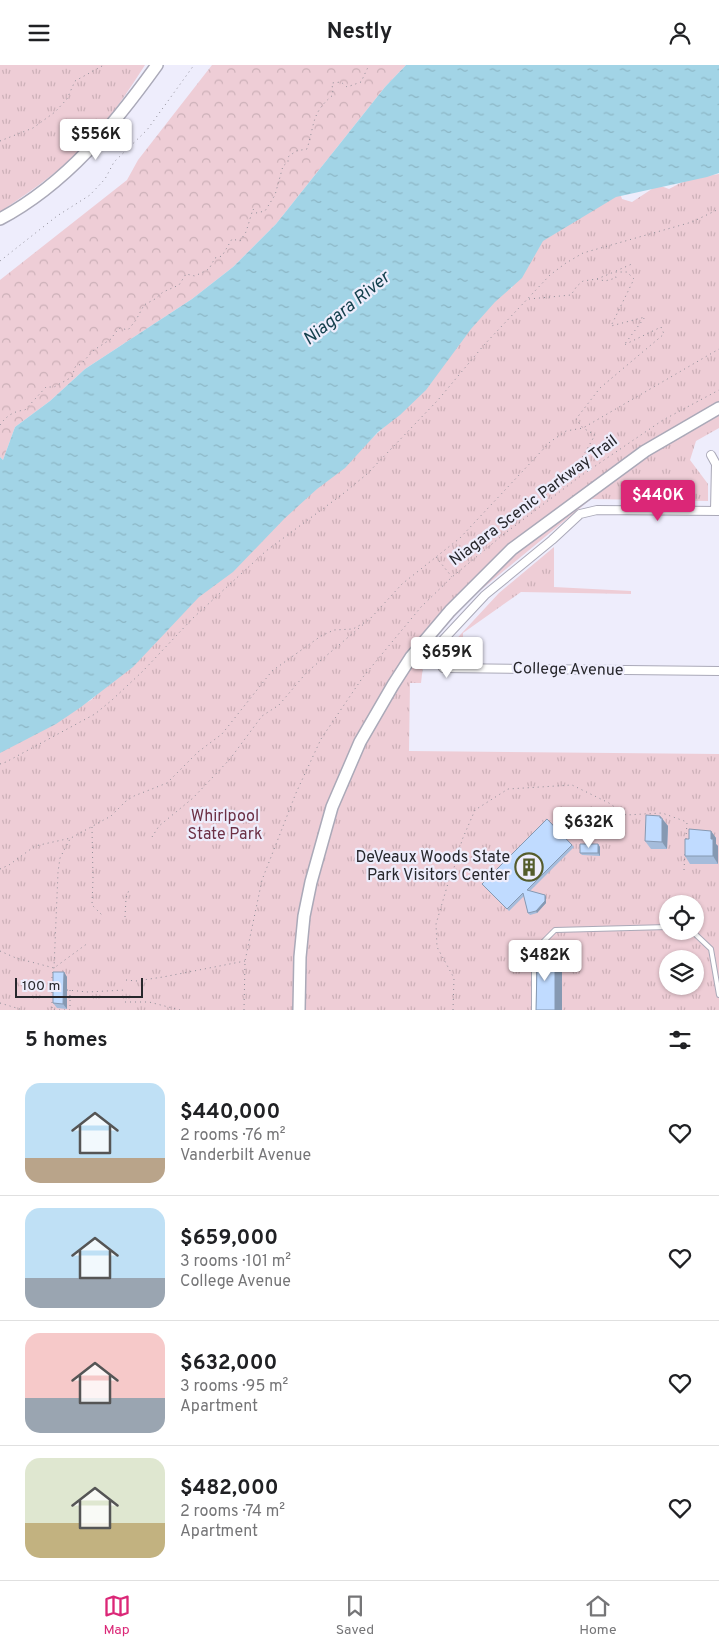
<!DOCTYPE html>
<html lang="en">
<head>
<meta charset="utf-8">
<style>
	:root { --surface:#fff; --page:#f2f2f2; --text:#202124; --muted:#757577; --line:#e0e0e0; --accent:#db2777 }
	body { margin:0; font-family:Overpass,sans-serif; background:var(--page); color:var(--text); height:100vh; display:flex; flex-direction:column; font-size:19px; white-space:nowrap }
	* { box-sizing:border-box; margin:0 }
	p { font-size:16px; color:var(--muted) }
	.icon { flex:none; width:28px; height:28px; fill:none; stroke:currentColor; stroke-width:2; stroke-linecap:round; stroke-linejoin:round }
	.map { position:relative; height:945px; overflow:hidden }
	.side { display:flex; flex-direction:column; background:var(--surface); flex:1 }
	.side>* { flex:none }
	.controls { position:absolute; left:659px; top:830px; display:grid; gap:10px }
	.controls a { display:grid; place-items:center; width:45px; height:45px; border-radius:50%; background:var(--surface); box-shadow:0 1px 4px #0004; font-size:25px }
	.scale { position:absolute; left:15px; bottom:12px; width:128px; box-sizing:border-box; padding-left:5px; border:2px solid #27272c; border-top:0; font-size:14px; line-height:18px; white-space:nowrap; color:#27272c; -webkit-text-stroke:4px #eeedfc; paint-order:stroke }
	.price { position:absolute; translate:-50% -42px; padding:0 11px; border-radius:5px; background:#fff; color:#222; font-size:16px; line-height:32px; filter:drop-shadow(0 1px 2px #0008) }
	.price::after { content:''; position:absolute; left:50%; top:30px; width:15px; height:11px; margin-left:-8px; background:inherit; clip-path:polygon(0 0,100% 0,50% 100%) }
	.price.current { background:var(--accent); color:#fff }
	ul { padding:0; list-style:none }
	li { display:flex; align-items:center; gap:15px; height:125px; padding:0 25px }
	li+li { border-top:1px solid var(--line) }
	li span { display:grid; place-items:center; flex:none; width:140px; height:100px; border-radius:15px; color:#555 }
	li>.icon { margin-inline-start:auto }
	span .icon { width:60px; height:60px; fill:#fffc; stroke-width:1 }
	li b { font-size:21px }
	h2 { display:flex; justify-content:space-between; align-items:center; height:60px; padding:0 25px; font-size:21px }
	header { display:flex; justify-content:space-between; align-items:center; height:65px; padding:0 25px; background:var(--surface); font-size:22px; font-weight:700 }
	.dock { display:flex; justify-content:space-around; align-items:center; height:70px; border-top:1px solid var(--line); background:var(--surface); font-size:14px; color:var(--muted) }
	.dock a { display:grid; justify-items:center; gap:2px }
	.dock .current { color:var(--accent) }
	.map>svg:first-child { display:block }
	.grass { fill:url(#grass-tufts); fill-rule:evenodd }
	.forest { fill:url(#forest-crowns) }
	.water { fill:url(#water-ripples) }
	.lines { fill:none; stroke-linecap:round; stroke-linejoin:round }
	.lane-casing { stroke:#aaa9b8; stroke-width:6 }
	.street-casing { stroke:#aaa9b8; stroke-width:10 }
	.secondary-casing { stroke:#aaa9b8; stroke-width:14 }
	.path { stroke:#8e8d97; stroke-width:1; stroke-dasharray:1 4; stroke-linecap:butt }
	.lane { stroke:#fff; stroke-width:4 }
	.street { stroke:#fff; stroke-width:8 }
	.secondary { stroke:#fff; stroke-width:11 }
	.wall { fill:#a5bcdb }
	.shaded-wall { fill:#8699b2 }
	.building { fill:#c0dbff; stroke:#8699b2 }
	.labels { text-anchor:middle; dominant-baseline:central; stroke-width:4.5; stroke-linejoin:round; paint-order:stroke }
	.street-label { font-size:16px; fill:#27272c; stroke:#eeedfc }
	.park-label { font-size:16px; fill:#6c3146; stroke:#eeedfc }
	.poi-label { font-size:16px; fill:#27272c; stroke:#eeedfc; text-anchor:end }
	.water-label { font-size:18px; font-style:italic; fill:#133f4c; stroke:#eeedfc }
</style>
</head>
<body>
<header><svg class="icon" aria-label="menu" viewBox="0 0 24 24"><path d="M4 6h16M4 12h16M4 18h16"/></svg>Nestly<svg class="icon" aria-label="person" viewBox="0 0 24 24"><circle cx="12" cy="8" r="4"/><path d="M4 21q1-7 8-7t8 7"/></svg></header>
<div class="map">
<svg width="719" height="945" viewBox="0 0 719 945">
	<defs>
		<pattern id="grass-tufts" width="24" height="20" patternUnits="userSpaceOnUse" patternTransform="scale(1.25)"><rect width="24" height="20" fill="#eecdd6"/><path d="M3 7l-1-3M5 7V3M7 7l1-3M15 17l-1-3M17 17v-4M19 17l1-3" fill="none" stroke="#ccb0b8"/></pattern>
		<pattern id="forest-crowns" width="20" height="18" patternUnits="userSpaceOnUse" patternTransform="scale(1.25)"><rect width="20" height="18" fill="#eecdd6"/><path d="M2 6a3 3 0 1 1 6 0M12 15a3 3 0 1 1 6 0" fill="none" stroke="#ccb0b8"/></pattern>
		<pattern id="water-ripples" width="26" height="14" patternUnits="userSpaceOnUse" patternTransform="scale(1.25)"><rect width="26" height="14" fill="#a2d4e6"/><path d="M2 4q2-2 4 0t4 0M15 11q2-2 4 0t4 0" fill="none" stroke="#8cb6c5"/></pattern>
	</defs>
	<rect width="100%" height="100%" fill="#eeedfc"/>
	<!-- grass -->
	<path class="grass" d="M0 0H145C130 24 114 47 96 69 69 100 34 124 0 147Z
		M719 109V363L696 376 690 395 708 419V436L591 434 471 533 425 584 421 618H410L409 686 719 689V945H0V685L91 635 145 583 166 548 349 395 419 329 485 226 512 223 516 195 542 166 619 125 622 134 632 137 658 120 669 124 688 114ZM668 839H695V866H668ZM668 894H695V921H668Z
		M554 482V522L631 526V529L521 527 463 568V591H451L448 583 499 528Z"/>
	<!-- forest -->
	<path class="forest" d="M212 0H406L385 22 276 159 233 202 192 234 85 304 50 336 15 362 3 395 0 392V215L127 115 138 95Z"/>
	<!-- water -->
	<path class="water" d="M406 0H719V108L707 112 616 132 543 176 522 213 495 237 471 264 426 325 400 350 378 367 345 403 317 424 285 453 233 507 199 532 133 602 81 642 56 659 0 688V392L3 395 15 362 50 336 85 304 192 234 233 202 276 159 385 22Z"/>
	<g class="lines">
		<!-- lane casing -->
		<g class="lane-casing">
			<path id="lane" d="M692 866 711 884 719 930
				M534 945V893L542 878 555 865 668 862"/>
		</g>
		<!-- street casing -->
		<g class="street-casing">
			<path id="street" d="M711 390 716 399 715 446
				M719 446 597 445 580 449 552 475 485 530 442 576C436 586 436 594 443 603L719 606"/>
		</g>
		<!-- secondary casing -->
		<g class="secondary-casing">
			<path id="secondary" d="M0 154C66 119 114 60 157 0
				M299 945 300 892 304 851 311 817 332 742 360 677 393 620 411 592 450 546 512 484 645 386 719 343"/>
		</g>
		<!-- path -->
		<path class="path" d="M0 76 33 63 55 47 67 34 75 16 104 0
			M0 196 57 151 90 130 105 114 114 97 147 65 194 0
			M616 206 634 198
			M597 214 605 216 616 213 615 209
			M529 234 571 230 577 221 583 216 597 214 614 207H627L634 214 611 261 645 252 624 280 661 262 664 269 600 323 576 354 583 363 595 370 579 398 582 409
			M0 360C6 351 14 346 25 345L46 322H54L72 312 75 302 81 299 94 285 111 274 115 268 120 263 128 265 136 255 144 240 155 234 163 227 179 220 186 209 195 211 209 204 215 193 222 191 232 174 240 176 246 167 253 144 256 148 265 146 275 130 283 101 288 97V92L296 86 307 84C315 59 311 48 333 30L332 18 341 17 347 22 361 17 369 0
			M436 492 452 512
			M0 699 6 697 95 649 112 635 143 606 193 553 266 486 344 428 367 409 438 335 484 280 550 210 566 198 583 188 692 157 719 144
			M92 762 93 814 92 840 103 851
			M152 772 159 761 193 733 230 694 262 651 279 640 307 607 365 558
			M0 804 9 800 35 781 71 773 111 751 126 736 134 731 167 718 198 687 222 669 272 606 321 571 334 565 353 564 369 555 402 519 460 473 550 377 566 366 583 363 719 284
			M684 805 685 788
			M125 852 126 833 129 825
			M0 886 16 893 54 903 88 878
			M126 915 136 916 163 912 245 896
			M67 925 88 927 125 925
			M70 925V945H52V910L54 903 58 807 60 793 70 774
			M125 937H149L180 945
			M0 938 23 945
			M244 945 245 896 262 815 296 728 321 674 363 612 421 542 452 512 504 469 582 410 663 355 719 325
			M453 945 454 913 437 882 436 859 449 815 457 795 462 775 475 745 508 724 572 720 609 738 626 750 662 748 687 757 686 774"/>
		<!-- lane -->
		<use href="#lane" class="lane"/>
		<!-- street -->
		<use href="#street" class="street"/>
		<!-- secondary -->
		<use href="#secondary" class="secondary"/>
	</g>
	<!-- wall -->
	<path class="wall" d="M660 751 668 761 667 784H651L645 776Z
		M711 766 716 773V779L718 781V799H690L685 791 689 774Z
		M598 779 600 782V791L582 790 580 788Z
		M572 780 574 782 530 826 545 830 546 832V838L537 848 530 850 528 848 524 831 509 846 482 819Z
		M64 907 67 912V944L57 943 53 938Z"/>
	<!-- shaded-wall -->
	<path class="shaded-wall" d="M660 751 668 761 667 784 662 777Z
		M711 766 716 773V779L718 781V799L713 791 711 774Z
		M598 779 600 782V791L598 788Z
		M545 830 546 832V838L537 848 536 846Z
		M555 890 562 899V945H555Z
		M64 907 67 912V944L63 939Z"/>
	<!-- building -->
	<path class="building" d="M646 750 660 751V753H662V777L645 776Z
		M547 754 572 780 527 825 545 830V836L536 846 528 848 523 828 507 844 482 819Z
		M689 764 711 766V774H713V791H685V774H689Z
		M580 779H598V788H580Z
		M534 889 555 890V945H536L537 902H534Z
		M53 907H64L63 939 53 938Z"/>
	<!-- icons -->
	<defs>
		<g id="building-ring" transform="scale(1.4375)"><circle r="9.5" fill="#eeedfc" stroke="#545c2b" stroke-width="1.5"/><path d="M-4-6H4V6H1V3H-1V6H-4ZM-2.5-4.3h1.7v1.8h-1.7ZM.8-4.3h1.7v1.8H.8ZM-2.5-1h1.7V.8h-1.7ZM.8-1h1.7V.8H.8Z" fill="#545c2b"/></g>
	</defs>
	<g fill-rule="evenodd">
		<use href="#building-ring" x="529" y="802"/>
	</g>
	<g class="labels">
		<!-- street labels -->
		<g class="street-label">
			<text transform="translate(534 436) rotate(-37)">Niagara Scenic Parkway Trail</text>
			<text transform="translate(568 605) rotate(1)">College Avenue</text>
		</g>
		<!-- park labels -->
		<g class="park-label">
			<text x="225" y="752">Whirlpool<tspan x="225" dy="18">State Park</tspan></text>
		</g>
		<!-- poi labels -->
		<g class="poi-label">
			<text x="510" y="793">DeVeaux Woods State<tspan x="510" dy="18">Park Visitors Center</tspan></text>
		</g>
		<!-- water labels -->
		<g class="water-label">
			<text transform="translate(347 244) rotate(-39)">Niagara River</text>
		</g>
	</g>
</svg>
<div class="controls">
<a><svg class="icon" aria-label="locate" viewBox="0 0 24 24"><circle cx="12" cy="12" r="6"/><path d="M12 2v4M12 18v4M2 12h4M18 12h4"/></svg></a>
<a><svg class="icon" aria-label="layers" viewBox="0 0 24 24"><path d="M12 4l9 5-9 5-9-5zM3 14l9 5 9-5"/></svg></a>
</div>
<div class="scale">100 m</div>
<b class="price" style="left:96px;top:96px">$556K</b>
<b class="price current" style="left:658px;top:457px">$440K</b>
<b class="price" style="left:447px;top:614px">$659K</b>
<b class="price" style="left:589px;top:784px">$632K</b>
<b class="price" style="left:545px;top:917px">$482K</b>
</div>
<section class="side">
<h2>5 homes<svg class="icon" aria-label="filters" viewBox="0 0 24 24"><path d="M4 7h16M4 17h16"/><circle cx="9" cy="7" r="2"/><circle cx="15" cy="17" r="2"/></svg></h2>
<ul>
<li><span style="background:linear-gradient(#bfe0f5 75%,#b9a48a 0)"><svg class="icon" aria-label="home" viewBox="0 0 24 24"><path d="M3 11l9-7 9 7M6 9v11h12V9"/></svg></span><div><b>$440,000</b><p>2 rooms · 76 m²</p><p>Vanderbilt Avenue</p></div><svg class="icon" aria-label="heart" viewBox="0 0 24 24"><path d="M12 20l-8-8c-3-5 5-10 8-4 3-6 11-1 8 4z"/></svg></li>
<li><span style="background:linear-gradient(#bfe0f5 70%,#9aa5b1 0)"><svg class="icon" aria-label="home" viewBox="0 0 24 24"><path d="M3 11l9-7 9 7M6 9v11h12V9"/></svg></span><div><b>$659,000</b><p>3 rooms · 101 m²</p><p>College Avenue</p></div><svg class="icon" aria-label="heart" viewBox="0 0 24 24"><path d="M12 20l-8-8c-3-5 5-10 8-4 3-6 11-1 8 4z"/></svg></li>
<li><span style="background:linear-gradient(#f6c9c9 65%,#9aa5b1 0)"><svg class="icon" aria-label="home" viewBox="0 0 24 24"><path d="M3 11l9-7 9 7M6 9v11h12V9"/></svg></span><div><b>$632,000</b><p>3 rooms · 95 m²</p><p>Apartment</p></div><svg class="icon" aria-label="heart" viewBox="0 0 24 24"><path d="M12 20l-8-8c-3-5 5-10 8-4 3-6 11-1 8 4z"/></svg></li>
<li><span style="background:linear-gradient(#dfe7d0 65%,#c2b280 0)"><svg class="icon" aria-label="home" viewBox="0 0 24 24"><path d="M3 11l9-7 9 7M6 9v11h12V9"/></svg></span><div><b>$482,000</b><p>2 rooms · 74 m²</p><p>Apartment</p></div><svg class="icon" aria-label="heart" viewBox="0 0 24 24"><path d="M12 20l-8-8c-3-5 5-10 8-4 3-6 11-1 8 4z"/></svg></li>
</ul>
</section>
<nav class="dock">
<a class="current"><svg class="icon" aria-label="map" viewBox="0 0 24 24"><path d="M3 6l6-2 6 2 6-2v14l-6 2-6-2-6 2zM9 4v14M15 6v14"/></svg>Map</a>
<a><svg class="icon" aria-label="saved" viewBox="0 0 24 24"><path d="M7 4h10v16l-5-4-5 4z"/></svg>Saved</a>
<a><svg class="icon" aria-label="home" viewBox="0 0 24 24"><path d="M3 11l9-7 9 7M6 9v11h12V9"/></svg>Home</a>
</nav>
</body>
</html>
